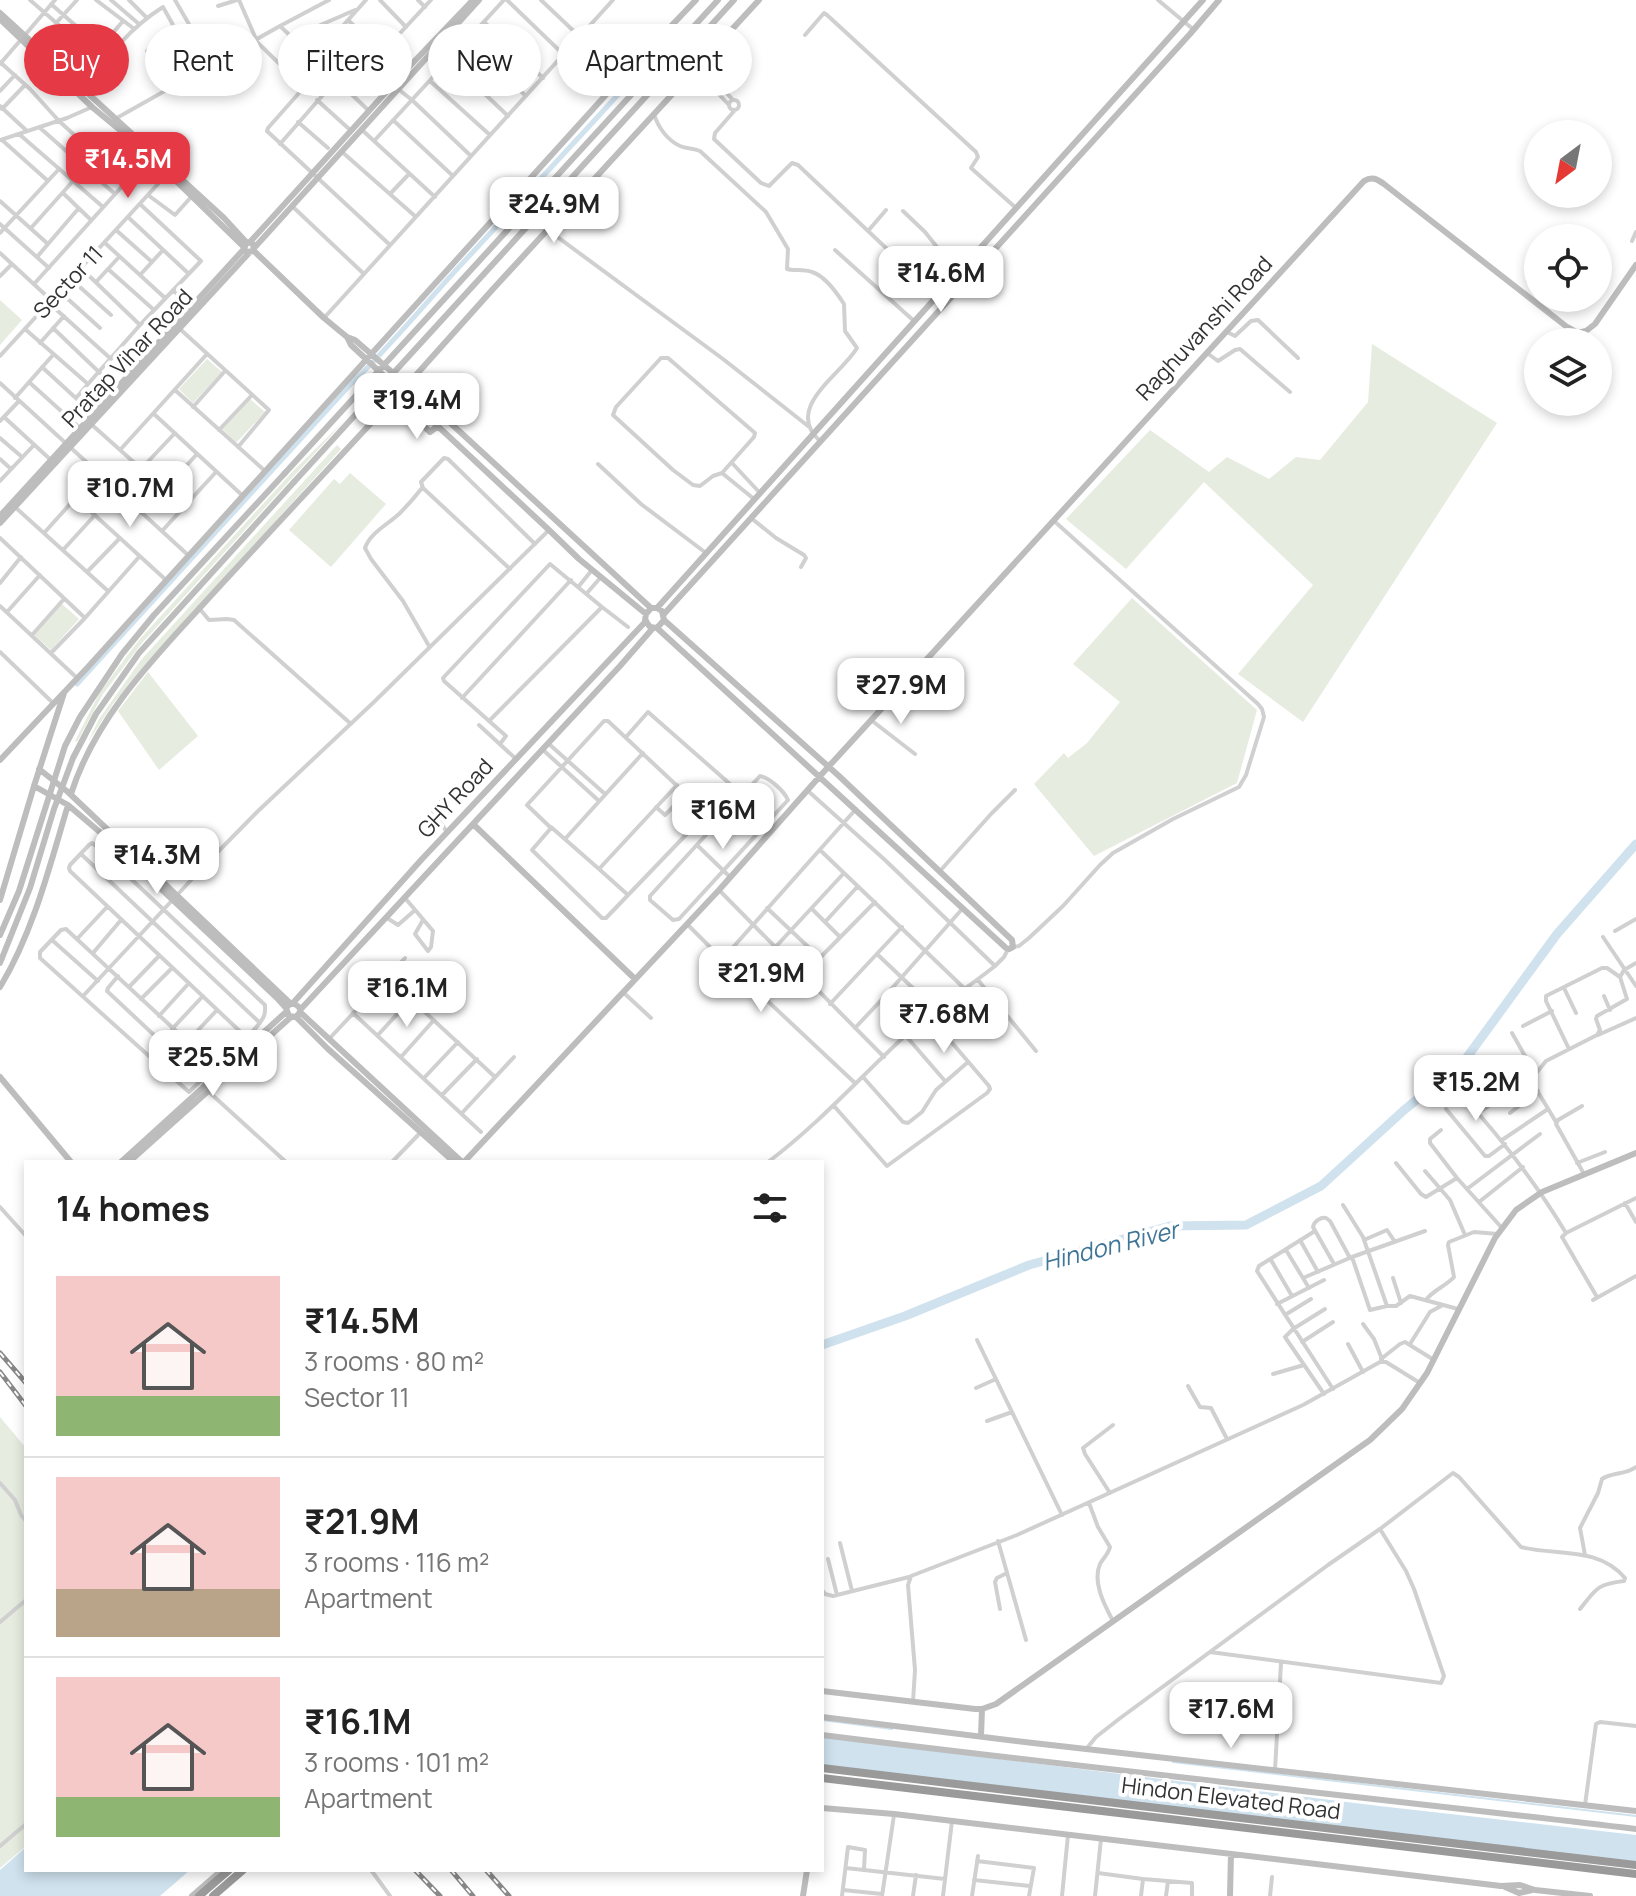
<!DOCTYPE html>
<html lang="en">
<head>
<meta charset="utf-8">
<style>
	:root { --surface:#fff; --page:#f6f6f6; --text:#222; --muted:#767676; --line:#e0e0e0; --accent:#e63946 }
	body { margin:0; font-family:Manrope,sans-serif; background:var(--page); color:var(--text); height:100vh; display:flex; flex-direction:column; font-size:30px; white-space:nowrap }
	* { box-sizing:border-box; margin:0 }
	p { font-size:26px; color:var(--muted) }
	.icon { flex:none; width:44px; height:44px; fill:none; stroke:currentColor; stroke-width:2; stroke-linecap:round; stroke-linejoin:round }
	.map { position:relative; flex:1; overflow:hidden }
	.side { position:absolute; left:24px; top:1160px; width:800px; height:712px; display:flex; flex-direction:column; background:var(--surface); border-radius:0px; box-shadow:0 4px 12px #0003 }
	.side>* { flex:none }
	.banner { position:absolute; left:24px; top:24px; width:800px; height:72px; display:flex; gap:16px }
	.needle { width:52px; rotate:212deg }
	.tools { position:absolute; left:1524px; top:120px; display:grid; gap:16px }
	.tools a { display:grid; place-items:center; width:88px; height:88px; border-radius:50%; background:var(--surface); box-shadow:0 4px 12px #0003; font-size:40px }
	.price { position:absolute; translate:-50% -68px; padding:0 18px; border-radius:16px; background:#fff; color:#222; font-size:26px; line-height:52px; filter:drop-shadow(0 2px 4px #0008) }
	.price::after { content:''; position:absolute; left:50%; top:48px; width:24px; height:18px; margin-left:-12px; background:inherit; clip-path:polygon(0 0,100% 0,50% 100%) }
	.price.current { background:var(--accent); color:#fff }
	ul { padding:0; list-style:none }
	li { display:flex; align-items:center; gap:24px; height:200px; padding:0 32px }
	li+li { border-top:2px solid var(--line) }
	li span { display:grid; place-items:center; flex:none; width:224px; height:160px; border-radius:0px; color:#555 }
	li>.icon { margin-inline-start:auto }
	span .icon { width:96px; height:96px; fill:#fffc; stroke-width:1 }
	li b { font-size:34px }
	h2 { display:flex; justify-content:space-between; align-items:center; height:96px; padding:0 32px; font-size:34px }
	.pill { padding:0 28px; border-radius:36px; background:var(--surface); box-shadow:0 4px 12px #0003; font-size:28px; line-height:72px }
	.pill.current { background:var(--accent); color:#fff }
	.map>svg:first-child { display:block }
	.green { fill:#e6ecdf }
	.water { fill:#cfe2ee }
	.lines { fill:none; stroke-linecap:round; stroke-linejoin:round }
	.stream { stroke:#cfe2ee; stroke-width:2 }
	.canal { stroke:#cfe2ee; stroke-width:5 }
	.river { stroke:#cfe2ee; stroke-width:9 }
	.street { stroke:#d0d0d0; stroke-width:4 }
	.secondary { stroke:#bdbdbd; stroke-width:6 }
	.highway { stroke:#9a9a9a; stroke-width:8 }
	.rail-casing { stroke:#888; stroke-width:5 }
	.rail { stroke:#fff; stroke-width:2; stroke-dasharray:6; stroke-linecap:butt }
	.secondary-bridge { stroke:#bdbdbd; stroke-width:6 }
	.labels { text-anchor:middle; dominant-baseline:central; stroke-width:8; stroke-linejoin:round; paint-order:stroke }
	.street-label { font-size:22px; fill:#333; stroke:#fff }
	.water-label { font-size:24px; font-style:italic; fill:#3f7597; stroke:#fff }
</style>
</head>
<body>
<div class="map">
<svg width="1636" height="1896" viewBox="0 0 1636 1896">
	<rect width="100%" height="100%" fill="#fff"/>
	<!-- green -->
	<path class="green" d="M0 300 22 320 0 345Z
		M1372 344 1497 423 1303 722 1238 674 1313 585 1204 482 1126 569 1066 519 1150 430 1209 472 1227 457 1269 479 1296 457 1320 460 1368 402Z
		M207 359 222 372 193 403 179 389Z
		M250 399 265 412 236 443 222 429Z
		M345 420 142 643 103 694 77 742 75 741 100 692 139 640 293 471Z
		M337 445 341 449 150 659 113 704 88 742 99 719 141 660Z
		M350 473 386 504 331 567 289 530 334 479 340 484Z
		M1132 598 1257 710 1237 783 1094 856 1034 784 1064 753 1068 758 1087 743 1120 702 1073 664Z
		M61 603 79 619 51 650 33 634Z
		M148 672 198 736 159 770 118 711Z
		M0 1417 26 1448V1846L0 1868Z"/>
	<!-- water -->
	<path class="water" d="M822 1737 1379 1806 1636 1835V1864L822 1768Z
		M26 1847V1870H190L160 1896H0V1870Z"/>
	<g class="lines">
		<!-- stream -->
		<path class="stream" d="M822 1720 892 1729
			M1173 1762 1636 1816"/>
		<!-- canal -->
		<path class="canal" d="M77 684 348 387C392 345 430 297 472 253 535 184 599 117 661 47"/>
		<!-- river -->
		<path class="river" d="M822 1345 905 1316 1029 1265 1170 1226 1246 1225 1321 1186 1403 1111 1465 1060 1557 934 1636 844"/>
		<!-- street -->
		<path class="street" d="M30 0 83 46
			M96 0 133 28
			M111 0 139 24
			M129 0 147 18
			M175 0 212 64
			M239 0 256 39
			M329 0 280 26 368 110
			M380 0 406 27
			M418 0 425 7
			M507 0 564 55
			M541 0 580 37
			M1158 0 1194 30
			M51 4 100 47
			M218 6 237 0
			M348 20 382 53
			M484 22 543 78
			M56 23 77 0
			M217 28 230 54
			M805 35 824 13 827 15 976 152 978 157 971 168 1016 208
			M294 39 316 27 355 10
			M331 39 365 69
			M255 40 303 87
			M182 41 195 33
			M466 41 526 96
			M390 44 411 65
			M147 51 164 33 175 28
			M314 58 366 0
			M449 60 508 116
			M0 62 30 89 59 121 126 182 34 284
			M0 64 55 0
			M700 64 733 100
			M322 67 268 128 267 131 390 245
			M695 69 729 105
			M73 80 123 21
			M430 81 490 135
			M84 89C108 57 128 29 163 7L182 41 183 51 195 73
			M348 89 431 0
			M398 89 412 100 471 156
			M0 91 15 75
			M729 105a5 5 0 1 1 10 0a5 5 0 1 1-10 0Z
			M317 100 348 128
			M0 106 27 131
			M2 109 25 85
			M735 110 715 133 714 139 761 183 769 186 792 163 798 165 937 296
			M654 114C658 127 667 140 680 146 687 149 693 148 700 151L766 212 788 249 787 269C794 271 804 269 812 272 825 276 837 293 844 304L845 331 857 348C841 375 783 408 820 441
			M115 119 280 26
			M393 120 453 176
			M298 122 328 148
			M39 127 115 194
			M361 129 435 197
			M19 134 103 207
			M0 140 67 118 92 107
			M2 140 48 181
			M374 141 504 0
			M280 144 336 80
			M341 151 416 217
			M63 193 91 220
			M390 194 409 174
			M148 195 175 215 192 196
			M0 201 48 244 78 209
			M292 206 364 274
			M903 211 925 232 937 247 935 253 917 276
			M129 218 189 274
			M0 224 49 268
			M31 228 73 181
			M116 230 152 262
			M548 230 723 359 808 426
			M868 231 886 210
			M0 233 59 169
			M1632 241 1636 232
			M105 243 165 298
			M835 250 914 321
			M0 253 12 264 0 276
			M37 257 48 244
			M12 264 51 300
			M81 268 140 325
			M108 269 154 310
			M920 272 941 291
			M140 275 163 250
			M71 279 111 315
			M96 282 119 257
			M173 290 191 308
			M59 291 100 328
			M49 303 111 359
			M324 318 613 0
			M53 328 100 373
			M25 329 88 384 76 398
			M180 329 269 410 238 447
			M1227 332 1235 336 1251 321 1258 320 1298 358
			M40 343 64 316
			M1207 353 1218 361 1235 350 1240 349 1290 392
			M0 356 168 173
			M661 358H668L755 433 754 437 722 473 713 476 700 486 693 485 673 470 613 415 616 407Z
			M42 367 91 412
			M29 382 81 429
			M0 383 188 555
			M88 384 140 325 201 261 140 204
			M175 390 265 471
			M15 398 53 355
			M193 407 225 371
			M154 414 243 496
			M4 417 52 461
			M0 421 19 401
			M91 424 184 507
			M219 430 252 395
			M0 438 22 457
			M120 450 207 354
			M0 459 11 469
			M732 463 760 493
			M598 464 641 504 706 553
			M141 469 175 433
			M722 473 754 499
			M0 481 34 445
			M422 488C415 497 407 506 399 514 387 525 370 533 365 548L371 559 403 601 429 646
			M164 490 197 454
			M76 498 166 580
			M15 507 108 591
			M751 518 776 538 804 555 806 558 801 567
			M162 531 216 472
			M44 533 98 473
			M0 538 85 618 51 653
			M63 550 95 515
			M510 569 423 488 421 482 444 458 448 459 535 544
			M87 572 120 538
			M0 583 21 557
			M579 586 592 570
			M587 593 601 577
			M0 606 77 678
			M602 607 628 627
			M199 608 209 620 227 619 234 620 351 724
			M7 612 40 575
			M85 618 139 557
			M32 635 64 599
			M0 652 53 703
			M462 698 571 580
			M871 720 915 754
			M489 721 602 607 550 564 443 678 444 681 506 736 500 744
			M479 725 516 759
			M626 737 648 712 730 784 704 816 606 918H602L532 850 551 828 527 805 604 721H608L705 812
			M549 744 605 794
			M542 749 599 801
			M760 776C770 778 784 791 788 800L679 919 673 920 650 900V896Z
			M807 790 885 860 995 966
			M656 807 665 815 687 793
			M551 827 599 869
			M447 832 433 812 451 788
			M565 839 643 753
			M697 845 730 877
			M820 850 965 989
			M81 854 259 1022
			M940 871 991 814 1015 790
			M719 890 884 1057
			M628 895 599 869 677 785
			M405 898 433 931 431 947 428 951 415 934 423 920
			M767 908 820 958
			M812 909 840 937
			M387 918 398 925 414 911
			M825 922 858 886
			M687 924 716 953 722 965 742 977 855 1083
			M1615 931 1636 919
			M1603 937 1636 986
			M77 939 107 907
			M52 940 98 981
			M1013 947 1019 946 1029 938 1063 906 1100 865 1113 853 1173 819 1239 787 1246 775 1264 717 1262 709 1258 704 1053 520
			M93 953 121 920
			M877 954 936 1010
			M719 963 856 809
			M118 976 108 988 107 991 202 1080
			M802 976 875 902
			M387 977 495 1077
			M745 980 844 873
			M978 980 1036 1051
			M129 987 159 956
			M1564 988 1576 1013
			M624 993 651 1018
			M84 995 206 864 257 812 375 701 549 530
			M886 995 918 1025
			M1604 996 1610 1010
			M141 999 172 968
			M830 1004 902 927
			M353 1013 481 1132
			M159 1016 189 983
			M1523 1026 1552 1011
			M855 1028 886 995 963 908
			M172 1029 203 996
			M378 1035 411 999
			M1598 1035 1636 1018
			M906 1036 945 1081
			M329 1039 405 958
			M187 1042 217 1010
			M1569 1049 1546 1001V996L1602 968H1607L1620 977
			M401 1057 434 1020
			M215 1067 189 1092 40 958V952L61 930 66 929 215 1067C229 1053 253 1035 263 1018 266 1013 265 1011 265 1005L95 845 92 843 89 845 70 865 69 868 70 871 246 1037
			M863 1077 903 1122 908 1123 922 1112 936 1090 968 1062
			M1529 1077 1556 1122
			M424 1078 458 1042
			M209 1092 286 1162
			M442 1095 477 1059
			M1462 1095C1501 1138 1536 1183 1566 1233
			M834 1106 887 1166 987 1093 990 1089 989 1086 929 1016
			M1582 1106 1558 1120 1556 1124 1584 1174
			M1487 1107 1478 1095 1479 1092 1525 1056 1512 1033
			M1446 1109 1485 1156H1489L1505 1144
			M462 1113 514 1057
			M1478 1113 1537 1072 1546 1061 1597 1035 1600 1030 1596 1019 1597 1016 1627 999 1620 977 1624 970 1636 963
			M1510 1113 1538 1091
			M1441 1130 1430 1139V1143L1457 1178 1502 1228
			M1502 1140 1548 1109
			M392 1162 421 1132
			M768 1162C824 1120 866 1070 917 1025 942 1004 970 986 995 966L1004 957 1008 949
			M1396 1163 1421 1194 1426 1197 1457 1178
			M1577 1163 1605 1152
			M1425 1171 1450 1200 1465 1235
			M1467 1189 1540 1134
			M1479 1202 1523 1167
			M1625 1203 1636 1222
			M1343 1205 1363 1237 1387 1306
			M0 1207 26 1236
			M1315 1231 1259 1266 1257 1271 1333 1389
			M1300 1240 1318 1272
			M1364 1240 1387 1230 1395 1242
			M1286 1250 1309 1288
			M1352 1257 1370 1310 1387 1306H1396L1410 1296 1458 1309
			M1271 1260 1292 1296
			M1334 1264 1313 1227C1314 1221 1321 1217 1326 1218L1330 1221 1350 1258
			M1303 1278 1352 1257 1425 1231
			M1393 1278 1401 1303
			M1597 1297 1562 1237 1566 1233 1636 1198
			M1426 1300C1433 1290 1446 1286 1454 1277L1448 1245 1449 1242 1474 1232 1498 1234
			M1593 1300 1636 1276
			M1277 1304 1324 1280
			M1285 1315 1311 1299
			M1363 1324 1374 1339 1382 1359
			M977 1340 1062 1515
			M1302 1342 1333 1322
			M1348 1344 1363 1372
			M1410 1344 1430 1312 1441 1306
			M1381 1359 1400 1344 1405 1342 1434 1360
			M1273 1374 1304 1365
			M1188 1386 1200 1407 1211 1408 1227 1439
			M976 1388 996 1379
			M1324 1394 1285 1337 1293 1329 1325 1309
			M987 1421 1012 1412
			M0 1483 15 1500 21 1515 26 1521
			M1110 1493 1085 1454 1083 1448 1113 1425
			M1089 1503 1098 1527 1110 1547C1108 1555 1103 1558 1100 1564 1092 1582 1105 1606 1113 1621
			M998 1541 1026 1640
			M840 1543 852 1591
			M1585 1555 1580 1528 1598 1493 1602 1479C1612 1472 1625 1475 1636 1467
			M828 1559 837 1595
			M822 1590 825 1594 833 1596 909 1577
			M1000 1609 995 1582 997 1578 1007 1573
			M0 1622 26 1600
			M1210 1652 1441 1683 1444 1676 1414 1589 1406 1571 1380 1529
			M913 1702 915 1670 908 1585 911 1576 1017 1535 1303 1405 1380 1362H1386L1420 1383
			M1087 1748 1096 1737 1119 1719 1328 1565 1380 1529 1453 1473 1459 1477 1521 1547C1556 1556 1598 1546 1625 1578L1624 1581C1597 1584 1596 1589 1580 1609
			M1275 1770 1281 1663
			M1585 1805 1596 1724 1600 1722 1636 1726
			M0 1846 26 1824
			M977 1861 1034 1868 1029 1896
			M846 1868 945 1879
			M371 1870 390 1896
			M1098 1873 1143 1879 1192 1883V1896
			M974 1880 1030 1886
			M843 1890 882 1894
			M842 1896 848 1847 865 1850 864 1869
			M882 1896 894 1815
			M913 1896 916 1875
			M943 1896 952 1821
			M972 1896 978 1856
			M1062 1896 1068 1835
			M1095 1896 1101 1839
			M1141 1896 1143 1879
			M1166 1896 1168 1881
			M1270 1896 1272 1877"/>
		<!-- secondary -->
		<path class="secondary" d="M0 13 224 218 247 243
			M0 19 92 107 138 145
			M167 172 244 247
			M250 242 407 69 473 0
			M255 247 479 0
			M254 251 246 252 244 249 246 244 249 242 253 244 254 251 324 318 347 337 355 340 445 418 651 608H657L662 611 664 620 657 628 650 627 645 620 646 614 651 608
			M347 337 351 345 549 530 579 559 646 614
			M445 417 444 407 416 381V375L493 289 759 0
			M285 473 718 0
			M294 482 734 0
			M0 516 244 249
			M0 523 249 253
			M657 608 1203 0
			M664 614 1190 34 1219 0
			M657 628 1006 948 1009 949 1013 947 1012 940 839 776 664 620
			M0 760 88 667 613 87 696 0
			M39 769 68 792 291 1004
			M34 786 68 805 108 839 277 998 286 1008 289 1016 296 1017 300 1012V1008L295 1004H290L286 1008
			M71 794C97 712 161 651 218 588 274 527 331 466 387 406L391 404 403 407 430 432 438 426
			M473 824 635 979
			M0 900 34 786 64 693
			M0 987C33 933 50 865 68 805
			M293 1003 422 859 646 621
			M300 1010 620 666 653 628
			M300 1012 462 1162
			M296 1017 327 1048 454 1162
			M0 1077 71 1162
			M121 1162 286 1012
			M129 1162 291 1017
			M464 1162 719 890 820 776 1364 181C1372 176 1377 179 1384 184L1567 327 1578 333 1586 331 1595 324 1636 265
			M822 1691 975 1709H982L996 1704 1370 1440 1402 1409 1427 1373 1495 1238 1516 1210 1542 1192 1636 1153
			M822 1717 1033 1743 1636 1811
			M822 1735C1093 1769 1365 1797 1636 1829
			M981 1736 982 1709
			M822 1808 894 1814 1501 1886 1520 1885 1535 1890 1590 1896
			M1505 1887 1519 1893 1532 1890
			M192 1896 222 1870
			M803 1896 807 1870
			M1230 1896 1231 1854"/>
		<!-- highway -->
		<path class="highway" d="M822 1768 1636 1865
			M822 1778 1636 1874
			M199 1896 229 1870
			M213 1896 243 1870"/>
		<!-- rail casing -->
		<g class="rail-casing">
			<path id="rail" d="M0 1353 26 1383
				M0 1372 26 1406
				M415 1870 440 1896
				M451 1870 473 1896
				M486 1870 509 1896"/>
		</g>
		<!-- rail -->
		<use href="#rail" class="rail"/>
		<!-- secondary-bridge -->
		<path class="secondary-bridge" d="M0 935 19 891 65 746 80 717 122 654 154 615 285 473
			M0 963 30 888 54 809 73 758 96 714 139 653 294 482"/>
	</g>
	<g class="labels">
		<!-- street labels -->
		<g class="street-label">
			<text transform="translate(68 282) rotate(-47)">Sector 11</text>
			<text transform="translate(1204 328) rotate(-47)">Raghuvanshi Road</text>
			<text transform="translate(127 358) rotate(-47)">Pratap Vihar Road</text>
			<text transform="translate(455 798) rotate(-47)">GHY Road</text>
			<text transform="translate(1231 1798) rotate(7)">Hindon Elevated Road</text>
		</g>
		<!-- water labels -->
		<g class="water-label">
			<text transform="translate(1110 1245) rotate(-14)">Hindon River</text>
		</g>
	</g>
</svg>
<div class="tools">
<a><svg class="needle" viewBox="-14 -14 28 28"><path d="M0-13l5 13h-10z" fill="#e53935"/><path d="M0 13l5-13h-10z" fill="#767676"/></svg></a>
<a><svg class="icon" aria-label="locate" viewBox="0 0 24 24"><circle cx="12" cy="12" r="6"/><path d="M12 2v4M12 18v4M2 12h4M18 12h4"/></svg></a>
<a><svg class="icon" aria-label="layers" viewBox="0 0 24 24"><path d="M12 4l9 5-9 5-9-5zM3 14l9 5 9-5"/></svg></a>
</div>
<b class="price current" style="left:128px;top:200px">₹14.5M</b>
<b class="price" style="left:554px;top:245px">₹24.9M</b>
<b class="price" style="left:941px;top:314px">₹14.6M</b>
<b class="price" style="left:417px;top:441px">₹19.4M</b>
<b class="price" style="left:130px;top:529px">₹10.7M</b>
<b class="price" style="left:901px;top:726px">₹27.9M</b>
<b class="price" style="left:723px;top:851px">₹16M</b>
<b class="price" style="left:157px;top:896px">₹14.3M</b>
<b class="price" style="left:761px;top:1014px">₹21.9M</b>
<b class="price" style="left:407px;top:1029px">₹16.1M</b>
<b class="price" style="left:944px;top:1055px">₹7.68M</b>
<b class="price" style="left:213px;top:1098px">₹25.5M</b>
<b class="price" style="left:1476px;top:1123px">₹15.2M</b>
<b class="price" style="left:1231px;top:1750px">₹17.6M</b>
<div class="banner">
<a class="pill current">Buy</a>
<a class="pill">Rent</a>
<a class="pill">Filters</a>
<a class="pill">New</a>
<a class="pill">Apartment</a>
</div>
<section class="side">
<h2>14 homes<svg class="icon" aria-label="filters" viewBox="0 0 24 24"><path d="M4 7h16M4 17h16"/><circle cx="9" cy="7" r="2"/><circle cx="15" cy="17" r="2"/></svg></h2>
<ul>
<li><span style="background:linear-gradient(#f6c9c9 75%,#8fb573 0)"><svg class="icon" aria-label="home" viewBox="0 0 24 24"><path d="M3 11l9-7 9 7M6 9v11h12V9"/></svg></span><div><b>₹14.5M</b><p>3 rooms · 80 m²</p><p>Sector 11</p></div></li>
<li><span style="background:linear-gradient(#f6c9c9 70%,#b9a48a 0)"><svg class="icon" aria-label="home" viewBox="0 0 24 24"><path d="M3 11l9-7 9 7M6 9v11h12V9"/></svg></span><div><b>₹21.9M</b><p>3 rooms · 116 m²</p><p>Apartment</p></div></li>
<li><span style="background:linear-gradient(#f6c9c9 75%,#8fb573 0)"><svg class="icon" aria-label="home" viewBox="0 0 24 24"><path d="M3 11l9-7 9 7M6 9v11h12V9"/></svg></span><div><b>₹16.1M</b><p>3 rooms · 101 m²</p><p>Apartment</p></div></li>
</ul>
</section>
</div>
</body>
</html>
